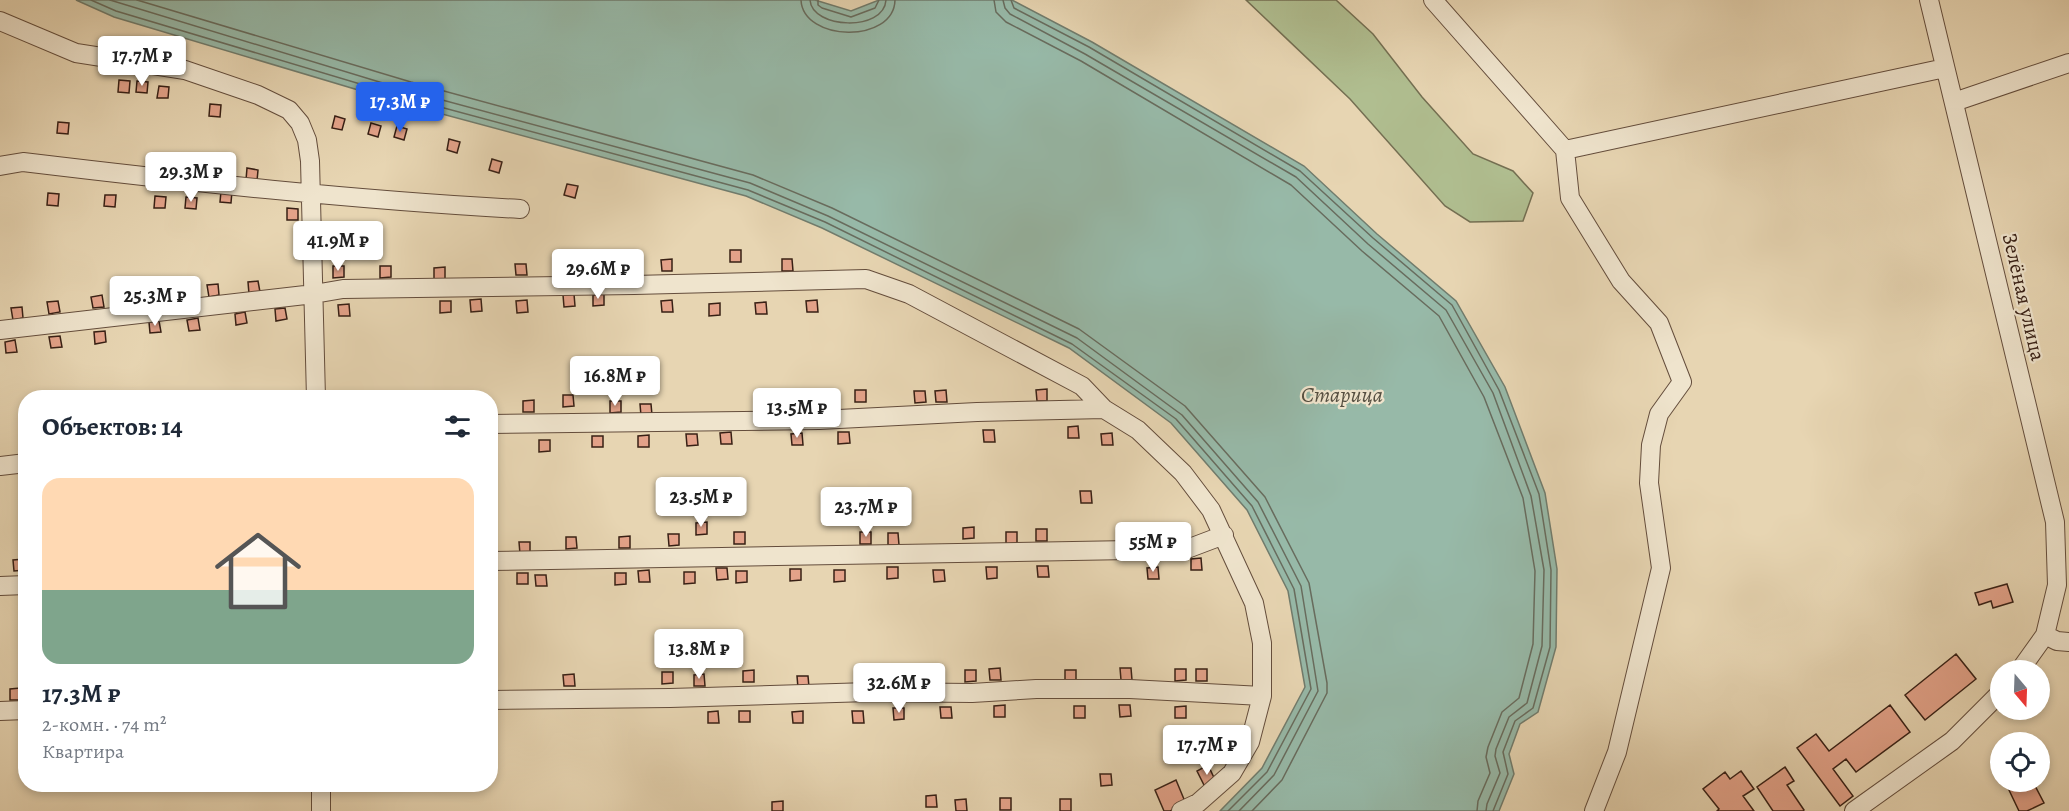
<!DOCTYPE html>
<html lang="ru">
<head>
<meta charset="utf-8">
<style>
	:root { --surface:#fff; --page:#f2f2f3; --text:#1f2937; --muted:#747a83; --accent:#2563eb }
	body { margin:0; font-family:Alegreya,serif; background:var(--page); color:var(--text); height:100vh; display:flex; flex-direction:column; font-size:22px; white-space:nowrap }
	* { box-sizing:border-box; margin:0 }
	p { font-size:20px; color:var(--muted) }
	.icon { flex:none; width:33px; height:33px; fill:none; stroke:currentColor; stroke-width:2; stroke-linecap:round; stroke-linejoin:round }
	.map { position:relative; flex:1; overflow:hidden }
	.side { position:absolute; left:18px; top:390px; width:480px; height:402px; display:flex; flex-direction:column; background:var(--surface); border-radius:24px; box-shadow:0 3px 9px #0003 }
	.side>* { flex:none }
	.needle { width:39px; rotate:161deg }
	.controls { position:absolute; left:1990px; top:660px; display:grid; gap:12px }
	.controls a { display:grid; place-items:center; width:60px; height:60px; border-radius:50%; background:var(--surface); box-shadow:0 3px 9px #0003; font-size:30px }
	.price { position:absolute; translate:-50% -51px; padding:0 14px; border-radius:6px; background:#fff; color:#222; font-size:20px; line-height:39px; filter:drop-shadow(0 2px 3px #0008) }
	.price::after { content:''; position:absolute; left:50%; top:36px; width:18px; height:14px; margin-left:-9px; background:inherit; clip-path:polygon(0 0,100% 0,50% 100%) }
	.price.on { background:var(--accent); color:#fff }
	ul { padding:0; list-style:none }
	li { display:grid; align-content:center; gap:12px; height:318px; padding:0 24px }
	li span { display:grid; place-items:center; height:186px; border-radius:18px; color:#555 }
	li>.icon { margin-inline-start:auto }
	span .icon { width:108px; height:108px; fill:#fffc; stroke-width:1 }
	li b { font-size:26px }
	h2 { display:flex; justify-content:space-between; align-items:center; height:72px; padding:0 24px; font-size:26px }
	.map>svg:first-child { display:block }
	.green { fill:#b0be90; stroke:#746f52; stroke-width:1.5 }
	.water { fill:#97b9a8; stroke:#717c6d; stroke-width:1.5 }
	.lines { fill:none; stroke-linecap:round; stroke-linejoin:round }
	.shore { stroke:#686c5e; stroke-width:1.5 }
	.building { fill:#e3a289; stroke:#382015; stroke-width:1.5 }
	.minor-casing { stroke:#644d3c; stroke-width:20 }
	.minor { stroke:#efe4cd; stroke-width:18 }
	.labels { text-anchor:middle; dominant-baseline:central; stroke-width:4.5; stroke-linejoin:round; paint-order:stroke }
	.street-label { font-size:21px; fill:#382015; stroke:#efe4cd }
	.water-label { font-size:22px; font-style:italic; fill:#544e41; stroke:#efe4cd }
</style>
</head>
<body>
<div class="map">
<svg width="2069" height="811" viewBox="0 0 2069 811">
	<rect width="100%" height="100%" fill="#e7d5b2"/>
	<filter id="stains"><feTurbulence type="fractalNoise" baseFrequency=".00333" numOctaves="4"/><feColorMatrix values="0 0 0 0 .2 0 0 0 0 .09 0 0 0 0 .02 0 0 0 .5 -.17"/></filter>
	<radialGradient id="worn" r=".72"><stop offset=".6" stop-color="#630" stop-opacity="0"/><stop offset="1" stop-color="#630" stop-opacity=".3"/></radialGradient>
	<!-- green -->
	<path class="green" d="M1246 0H1336L1373 34 1422 97 1473 154 1513 171 1533 193 1523 221 1470 222 1445 206 1350 99Z"/>
	<!-- water -->
	<path class="water" d="M76 0H815L851 11 879 0H1012L1092 42 1304 166 1377 234 1456 301 1505 387 1545 493 1557 569 1556 647 1538 712 1520 724 1509 754 1514 774 1499 811H1220L1262 768 1305 687 1288 591 1247 510 1171 423 1069 348 822 228 746 196 405 104 114 17Z"/>
	<g class="lines">
		<!-- shore -->
		<path class="shore" d="M91 0 116 11 407 98 748 190 825 222 1072 344 1176 419 1252 506 1294 589 1311 689 1267 772 1228 811
			M110 0 409 91 750 183 828 216 1077 338 1182 415 1258 502 1301 586 1318 691 1274 775 1239 811
			M137 0 411 82 753 175 832 208 1079 329 1185 406 1265 497 1309 583 1327 683V693L1282 780 1252 811
			M801 0C803 42 894 44 895 0
			M810 0C812 29 884 32 886 0
			M818 0V5L822 8 851 17 875 8 879 0
			M994 0 996 12 1006 22 1081 61 1291 185 1362 251 1439 316 1484 397 1523 498 1535 571 1533 644 1519 698 1502 712 1488 747 1486 757 1490 773 1478 801 1477 811
			M1003 0 1005 8 1010 14 1085 54 1296 177 1368 244 1446 310 1493 393 1531 496 1544 570 1542 646 1527 703 1509 717 1496 749 1495 756 1500 773 1487 804 1486 811
			M1011 0 1014 8 1089 47 1300 171 1373 238 1452 305 1499 390 1539 494 1551 570 1550 647 1533 708 1515 721 1503 752 1508 774 1493 811"/>
	</g>
	<!-- building -->
	<path class="building" d="M119 80 130 81 129 93 118 92Z
		M137 81 148 82 147 93 136 92Z
		M159 86 169 87 168 98H157Z
		M210 104 221 105 220 117 209 116Z
		M335 116 345 119 342 130 332 128Z
		M58 122 69 123 68 134 57 133Z
		M371 123 381 126 378 137 368 134Z
		M397 126 407 129 404 140 394 137Z
		M449 139 460 142 457 153 447 150Z
		M492 159 502 162 499 173 489 170Z
		M247 168 258 170 257 181 246 180Z
		M567 184 578 186 575 198 564 195Z
		M221 191H232L231 203 220 202Z
		M48 193 59 194 58 206 47 205Z
		M105 195H116L115 207 104 206Z
		M155 196 166 197 165 208H154Z
		M186 197 197 198 196 209 185 208Z
		M287 208 298 209V220H287Z
		M730 250H741V262H730Z
		M672 259V271H662L661 260Z
		M782 259H792L793 271H782Z
		M577 262 578 274H567L566 263Z
		M515 264H526L527 275H516Z
		M333 266H344V277L333 278Z
		M380 266H391V277L380 278Z
		M445 267V279H434V268Z
		M258 281 260 292 249 294 248 282Z
		M218 284 219 295 209 297 207 285Z
		M181 289 182 300 172 301 170 290Z
		M143 292 144 303 133 305 132 293Z
		M574 294 575 306 564 307 563 295Z
		M604 294V305L593 306V295Z
		M102 295 104 307 93 308 91 297Z
		M481 299 482 311 471 312 470 300Z
		M527 300 528 312 517 313 516 301Z
		M672 300 673 312H662L661 301Z
		M817 300 818 312H807L806 301Z
		M58 301 60 312 49 314 47 302Z
		M440 301H451V312L440 313Z
		M766 302 767 314H756L755 303Z
		M720 303V315L709 316V304Z
		M349 304 350 316H339L338 305Z
		M22 307 23 318 13 320 11 308Z
		M285 308 287 319 276 321 275 309Z
		M245 312 247 323 236 325 235 314Z
		M198 318 200 330 189 331 187 320Z
		M159 321 161 332 150 333 149 322Z
		M105 331 106 342 95 344 94 332Z
		M60 336 62 347 51 348 49 337Z
		M15 340 17 352 6 353 5 342Z
		M1047 389V401H1037L1036 390Z
		M855 390H866V402H855Z
		M946 390 947 402H936L935 391Z
		M914 391H925L926 402 915 403Z
		M563 395H573L574 406 563 407Z
		M800 397V409H789V398Z
		M534 400V412H523V401Z
		M610 401H621V412L610 413Z
		M640 404H651L652 415 641 416Z
		M1078 426 1079 438H1068V427Z
		M983 430H994L995 442H984Z
		M731 432 732 444H721L720 433Z
		M838 432H849L850 443 838 444Z
		M802 433 803 445H792L791 434Z
		M1112 433 1113 445H1102L1101 434Z
		M686 434H697L698 445 687 446Z
		M649 435V447H638V436Z
		M592 436H603V447H592Z
		M539 440H550V451L539 452Z
		M1080 491H1091L1092 503H1081Z
		M707 522V534L696 535V523Z
		M974 527V538L963 539V528Z
		M1036 529H1047V541H1036Z
		M734 532H745V544H734Z
		M860 532H871V544H860Z
		M1006 532H1017V543L1006 544Z
		M888 533H898L899 545H888Z
		M668 534H679V545L669 546Z
		M630 536V548H619V537Z
		M566 537H576L577 548 566 549Z
		M519 542H530V553L520 554Z
		M1201 558 1202 570H1191V559Z
		M24 559 25 570 14 571 13 560Z
		M1037 566H1048L1049 577H1038Z
		M887 567H898V578L887 579Z
		M986 567H997V578L987 579Z
		M1158 567 1159 579H1148L1147 568Z
		M716 568H727L728 579 717 580Z
		M790 569H801V580L790 581Z
		M649 570 650 582H639L638 571Z
		M834 570H845V581L834 582Z
		M933 570H944L945 581 934 582Z
		M736 571H747V582L736 583Z
		M684 572H695V583L684 584Z
		M517 573H528V584H517Z
		M615 573H626V584L615 585Z
		M535 575H546L547 586H536Z
		M2007 584 2013 602 1993 608 1991 601 1979 605 1975 593Z
		M1956 654 1976 679 1925 720 1905 695Z
		M1000 668 1001 680H990L989 669Z
		M1120 668H1131L1132 680H1121Z
		M903 669V681H893L892 670Z
		M1175 669H1186V680L1175 681Z
		M1196 669H1207V681H1196Z
		M754 670V682H743V671Z
		M965 670H976V681L965 682Z
		M1065 670H1076V681H1065Z
		M662 672H673V683L662 684Z
		M574 674 575 686H564L563 675Z
		M704 674 705 686H694V675Z
		M797 676H808L809 687 798 688Z
		M20 688 21 700H10V689Z
		M1005 705V717H994V706Z
		M1119 705H1130L1131 716 1120 717Z
		M1890 705 1910 732 1856 772 1846 759 1833 769 1853 796 1840 806 1797 748 1816 734 1829 751Z
		M1074 706H1085V718H1074Z
		M1186 706V718H1175V707Z
		M940 707H951L952 718H941Z
		M893 708H904V719L894 720Z
		M718 711 719 723H708V712Z
		M739 711H750V722H739Z
		M803 711V723H793L792 712Z
		M852 711H863L864 723H853Z
		M1208 765 1216 782 1205 787 1197 771Z
		M1785 767 1794 781 1787 785 1804 810 1803 811H1773L1757 787Z
		M1741 771 1754 789 1743 796 1754 811H1717L1719 809 1703 789 1725 772 1730 779Z
		M1100 774H1111L1112 785 1101 786Z
		M1176 780 1186 804 1170 811H1164L1155 790Z
		M2023 782H2033L2044 803 2027 811H2019L2008 788Z
		M936 795 937 807H926V796Z
		M1000 798H1011V810H1000Z
		M966 799 967 811H956L955 800Z
		M1060 799H1071V811H1060Z
		M783 801V811H772V802Z"/>
	<g class="lines">
		<!-- minor casing -->
		<g class="minor-casing">
			<path id="minor" d="M1433 0 1565 150 1570 198 1621 281 1659 323 1682 382 1659 414 1651 445 1649 483 1661 568 1617 752 1594 811
				M1929 0 2055 522 2057 585 2045 635 2020 670
				M0 21 76 53 185 70 258 95 289 110 300 123 307 140 310 161 316 398
				M1954 102 2069 63
				M1565 150 1945 68
				M0 166 23 162C189 182 354 200 520 209
				M0 330 314 294 343 289 634 285 866 279 909 294 1082 386 1104 409 1138 430 1183 473 1211 510 1254 603 1262 643V696L1250 742 1232 773 1198 803 1181 811
				M490 424 819 420 977 412 1104 409
				M0 466 26 463
				M490 561 1187 549 1224 535
				M0 586 26 585
				M2045 635 2057 641 2069 642
				M490 700 670 698 869 692 972 693 1036 689H1130L1262 696
				M0 711 26 710
				M321 784V811
				M1854 811 1952 741 2001 692"/>
		</g>
		<!-- minor -->
		<use href="#minor" class="minor"/>
	</g>
	<g class="labels">
		<!-- street labels -->
		<g class="street-label">
			<text transform="translate(2024 297) rotate(77)">Зелёная улица</text>
		</g>
		<!-- water labels -->
		<g class="water-label">
			<text x="1342" y="395">Старица</text>
		</g>
	</g>
	<rect width="100%" height="100%" filter="url(#stains)"/>
	<rect width="100%" height="100%" fill="url(#worn)"/>
</svg>
<div class="controls">
<a><svg class="needle" viewBox="-14 -14 28 28"><path d="M0-13l5 13h-10z" fill="#e53935"/><path d="M0 13l5-13h-10z" fill="#747a83"/></svg></a>
<a><svg class="icon" aria-label="locate" viewBox="0 0 24 24"><circle cx="12" cy="12" r="6"/><path d="M12 2v4M12 18v4M2 12h4M18 12h4"/></svg></a>
</div>
<b class="price" style="left:142px;top:87px">17.7M ₽</b>
<b class="price on" style="left:400px;top:133px">17.3M ₽</b>
<b class="price" style="left:191px;top:203px">29.3M ₽</b>
<b class="price" style="left:338px;top:272px">41.9M ₽</b>
<b class="price" style="left:598px;top:300px">29.6M ₽</b>
<b class="price" style="left:155px;top:327px">25.3M ₽</b>
<b class="price" style="left:615px;top:407px">16.8M ₽</b>
<b class="price" style="left:797px;top:439px">13.5M ₽</b>
<b class="price" style="left:701px;top:528px">23.5M ₽</b>
<b class="price" style="left:866px;top:538px">23.7M ₽</b>
<b class="price" style="left:1153px;top:573px">55M ₽</b>
<b class="price" style="left:699px;top:680px">13.8M ₽</b>
<b class="price" style="left:899px;top:714px">32.6M ₽</b>
<b class="price" style="left:1207px;top:776px">17.7M ₽</b>
<section class="side">
<h2>Объектов: 14<svg class="icon" aria-label="filters" viewBox="0 0 24 24"><path d="M4 7h16M4 17h16"/><circle cx="9" cy="7" r="2"/><circle cx="15" cy="17" r="2"/></svg></h2>
<ul>
<li><span style="background:linear-gradient(#ffd9b3 60%,#7fa58c 0)"><svg class="icon" aria-label="home" viewBox="0 0 24 24"><path d="M3 11l9-7 9 7M6 9v11h12V9"/></svg></span><div><b>17.3M ₽</b><p>2-комн. · 74 m²</p><p>Квартира</p></div></li>
</ul>
</section>
</div>
</body>
</html>
